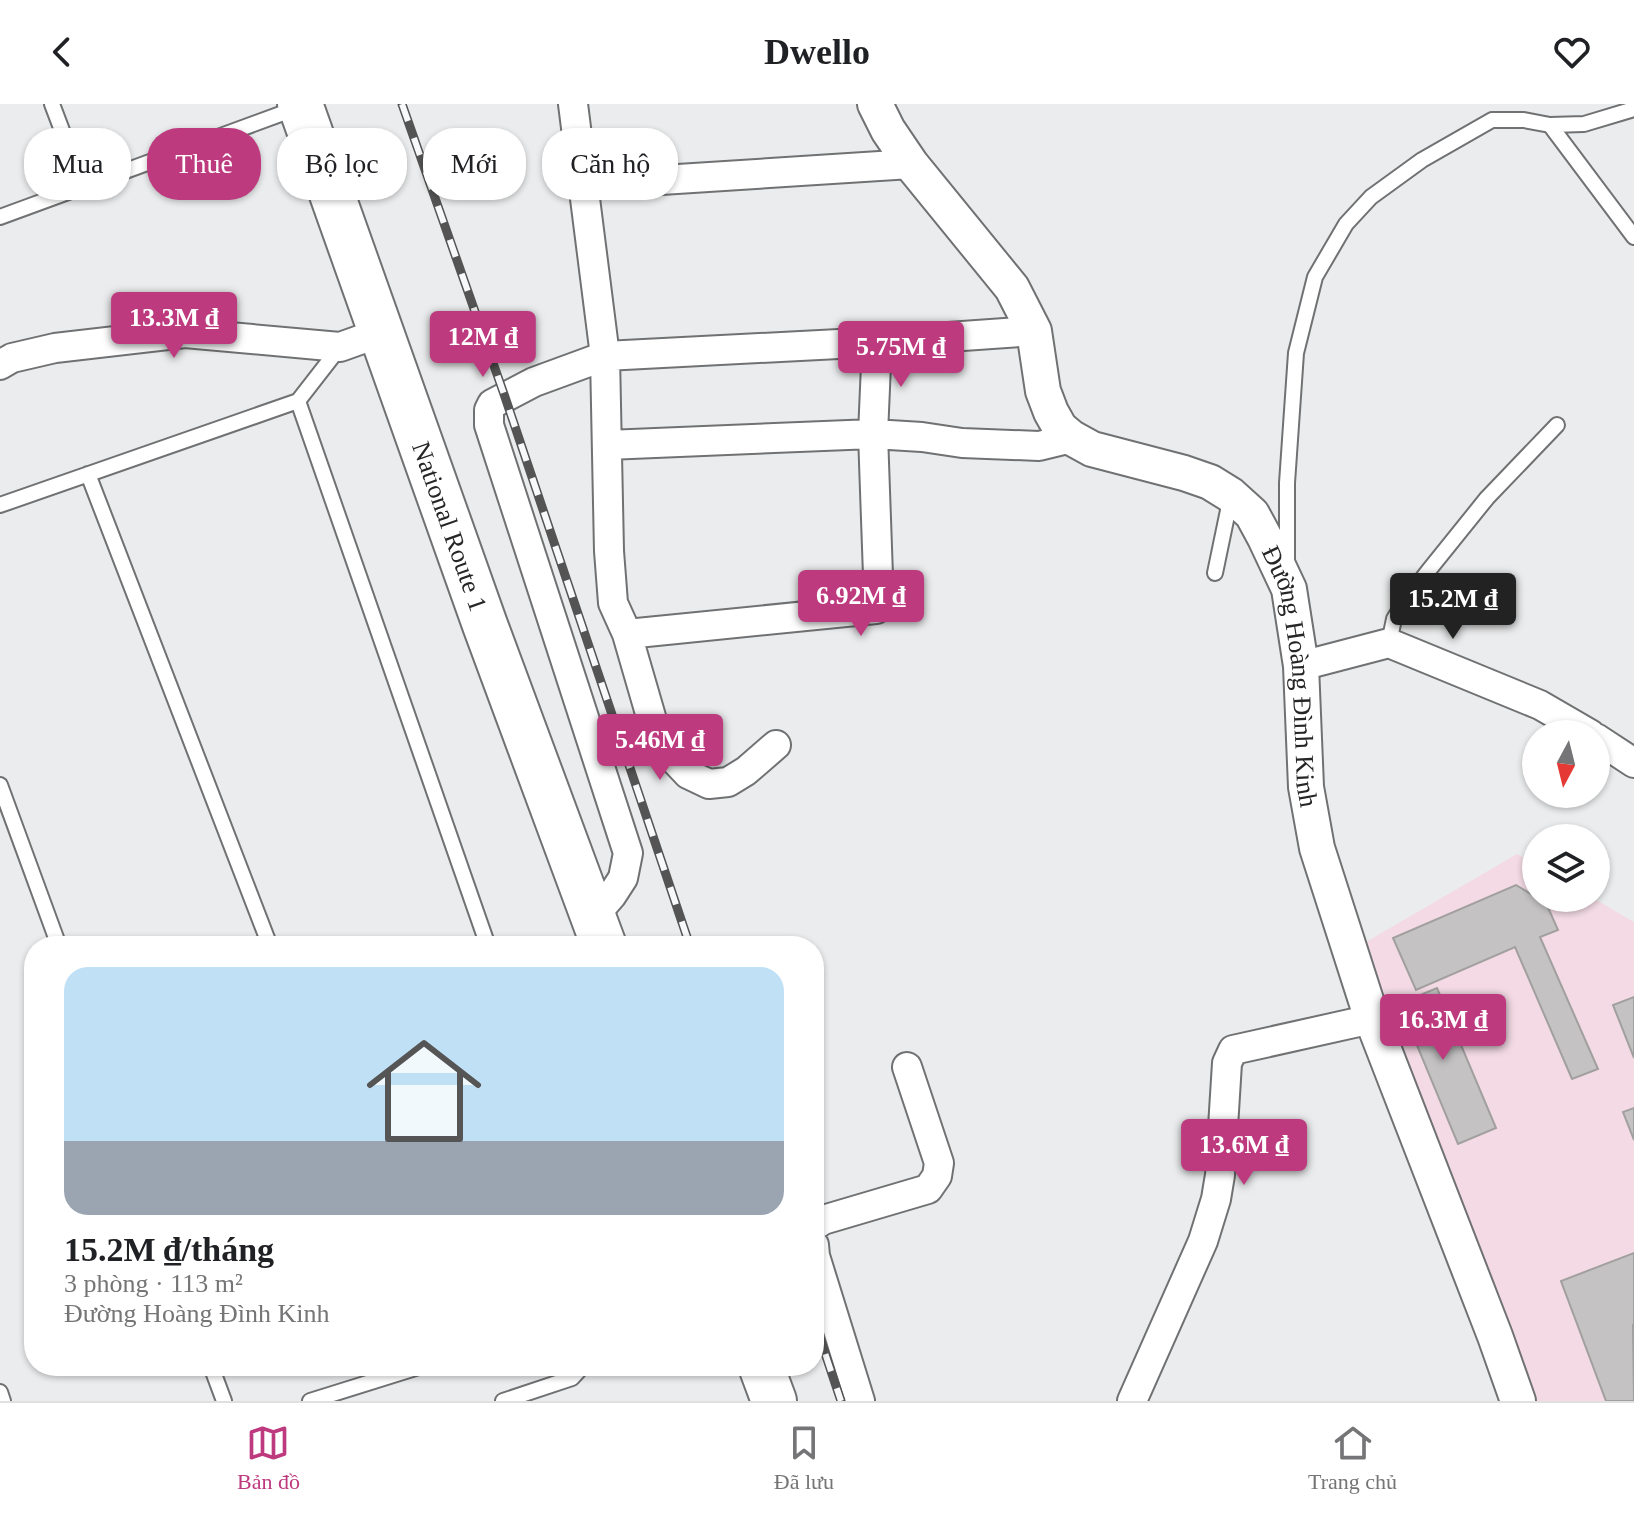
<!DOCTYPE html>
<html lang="vi">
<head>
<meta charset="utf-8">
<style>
	:root { --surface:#fff; --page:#f6f6f6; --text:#202124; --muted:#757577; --line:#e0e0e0; --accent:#be3a7f }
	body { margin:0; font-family:Georgia,serif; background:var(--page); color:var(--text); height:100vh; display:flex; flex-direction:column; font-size:30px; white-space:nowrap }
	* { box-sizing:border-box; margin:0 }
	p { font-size:26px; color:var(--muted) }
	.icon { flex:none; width:44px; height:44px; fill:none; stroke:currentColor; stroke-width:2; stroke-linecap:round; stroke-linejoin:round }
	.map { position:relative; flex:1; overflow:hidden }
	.drawer { position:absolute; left:24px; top:832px; width:800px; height:440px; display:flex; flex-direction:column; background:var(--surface); border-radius:32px; box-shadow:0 2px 6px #0004 }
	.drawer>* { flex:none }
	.guide { position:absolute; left:24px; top:24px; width:800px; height:72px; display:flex; gap:16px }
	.needle { width:52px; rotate:187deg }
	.fabs { position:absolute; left:1522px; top:616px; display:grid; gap:16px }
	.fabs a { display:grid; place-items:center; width:88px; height:88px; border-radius:50%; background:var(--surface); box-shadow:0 2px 6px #0004; font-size:40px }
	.price { position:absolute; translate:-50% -68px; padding:0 18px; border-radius:8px; background:var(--accent); color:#fff; font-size:26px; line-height:52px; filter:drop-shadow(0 2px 4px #0008) }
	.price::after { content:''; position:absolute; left:50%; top:48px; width:24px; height:18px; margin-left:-12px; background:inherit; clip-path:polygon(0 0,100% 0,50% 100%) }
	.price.active { background:#222; color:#fff }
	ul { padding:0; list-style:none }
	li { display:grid; align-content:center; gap:16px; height:424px; padding:0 40px }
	li span { display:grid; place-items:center; height:248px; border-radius:24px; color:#555 }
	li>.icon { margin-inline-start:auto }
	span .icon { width:144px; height:144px; fill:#fffc; stroke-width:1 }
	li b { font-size:34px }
	.tag { padding:0 28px; border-radius:32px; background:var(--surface); box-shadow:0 2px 6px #0004; font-size:28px; line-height:72px }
	.tag.active { background:var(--accent); color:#fff }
	header { display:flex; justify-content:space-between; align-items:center; height:104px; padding:0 40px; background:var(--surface); font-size:36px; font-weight:700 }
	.tab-bar { display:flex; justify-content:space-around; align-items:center; height:112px; border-top:2px solid var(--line); background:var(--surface); font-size:22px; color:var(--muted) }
	.tab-bar a { display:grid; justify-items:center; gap:4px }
	.tab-bar .active { color:var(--accent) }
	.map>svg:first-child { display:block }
	.education { fill:#f3dae4 }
	.building { fill:#c4c2c2; stroke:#a1a09f; stroke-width:2 }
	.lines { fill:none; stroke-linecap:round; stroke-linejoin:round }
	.service-casing { stroke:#707172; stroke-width:18 }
	.minor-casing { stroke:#707172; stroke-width:32 }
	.tertiary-casing { stroke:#707172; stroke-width:38 }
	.trunk-casing { stroke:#707172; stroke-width:48 }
	.service { stroke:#fff; stroke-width:14 }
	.minor { stroke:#fff; stroke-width:28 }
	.tertiary { stroke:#fff; stroke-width:34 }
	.trunk { stroke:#fff; stroke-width:44 }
	.rail-casing { stroke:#545455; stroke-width:9 }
	.rail { stroke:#f8f9fa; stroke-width:6; stroke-dasharray:18; stroke-linecap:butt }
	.labels { text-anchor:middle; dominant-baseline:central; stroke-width:7; stroke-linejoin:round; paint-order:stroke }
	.street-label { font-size:26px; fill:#262627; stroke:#f8f9fa }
</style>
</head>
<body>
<header><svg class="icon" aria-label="back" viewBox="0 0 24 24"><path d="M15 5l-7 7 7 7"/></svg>Dwello<svg class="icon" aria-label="heart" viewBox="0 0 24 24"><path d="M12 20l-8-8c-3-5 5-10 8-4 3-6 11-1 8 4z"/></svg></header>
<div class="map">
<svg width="1634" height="1297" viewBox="0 0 1634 1297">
	<rect width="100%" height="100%" fill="#ebeced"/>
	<!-- education -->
	<path class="education" d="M1517 750 1536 761V794H1593L1634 818V1297H1537L1359 842Z"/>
	<!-- building -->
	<path class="building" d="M1516 781 1546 799 1558 826 1540 833 1598 965 1572 975 1515 843 1416 886 1393 834Z
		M1437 884 1496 1024 1458 1040 1409 922 1388 931 1379 908Z
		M1634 893V954L1613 901Z
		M1634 1004V1036L1623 1008Z
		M1634 1149V1221H1633L1634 1297H1606L1561 1177Z"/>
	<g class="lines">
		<!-- service casing -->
		<g class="service-casing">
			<path id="service" d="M52 0 83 82
				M1550 21 1634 133
				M0 113 297 4
				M340 243 298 297 488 842
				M88 370 270 842
				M0 401 298 297
				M1287 455V379L1296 249 1315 173 1346 120 1371 93 1422 56 1492 16H1524L1550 21 1584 20 1634 5
				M1215 469 1231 392
				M1389 539 1394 515 1405 497 1429 466 1487 394 1557 321
				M0 681 59 842
				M211 1262 224 1297
				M0 1288 3 1297
				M310 1297 422 1262
				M503 1297 572 1274 583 1262"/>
		</g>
		<!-- minor casing -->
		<g class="minor-casing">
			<path id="minor" d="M573 0 605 252 609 447 613 499 627 530 656 630 669 650 688 670 709 680 728 678 746 667 776 641
				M583 81 911 60
				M0 261 12 254 55 244 185 229 340 243 382 228
				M607 341 873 330 922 333 962 339 1039 342 1072 334
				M627 530 876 505 879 500 873 330 877 238
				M1301 562 1389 539 1540 601 1590 630
				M1596 634 1634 659
				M593 813 612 791 623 774 628 749 489 321V306L492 300 534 278 605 252 877 238 1034 227
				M814 1122 823 1116 928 1085 937 1072 939 1059 907 963
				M814 1141 815 1152 860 1297
				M1132 1297 1203 1137 1216 1095 1220 1071 1227 959 1233 946 1372 915"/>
		</g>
		<!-- tertiary casing -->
		<g class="tertiary-casing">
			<g id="tertiary">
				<path id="s1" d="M875 0 888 26 911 60 1012 184 1034 227 1043 287 1051 308 1060 324 1072 334 1092 345 1184 369 1210 378 1231 391 1252 410 1265 434 1289 485 1301 562 1306 683 1317 744 1372 915 1495 1232 1518 1297"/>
			</g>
		</g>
		<!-- trunk casing -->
		<g class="trunk-casing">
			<g id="trunk">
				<path id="s2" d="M300 0 485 521 604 842"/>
				<path d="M761 1262 774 1297"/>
			</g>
		</g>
		<!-- service -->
		<use href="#service" class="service"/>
		<!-- minor -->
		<use href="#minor" class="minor"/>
		<!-- tertiary -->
		<use href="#tertiary" class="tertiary"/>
		<!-- trunk -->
		<use href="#trunk" class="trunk"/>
		<!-- rail casing -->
		<g class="rail-casing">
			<path id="rail" d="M402 0 505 293 690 842
				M814 1216 841 1297"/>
		</g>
		<!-- rail -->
		<use href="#rail" class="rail"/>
	</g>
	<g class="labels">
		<!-- street labels -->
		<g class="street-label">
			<text stroke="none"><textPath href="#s2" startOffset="448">National Route 1</textPath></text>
			<text stroke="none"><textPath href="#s1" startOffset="764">Đường Hoàng Đình Kinh</textPath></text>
		</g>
	</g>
</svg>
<div class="fabs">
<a><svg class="needle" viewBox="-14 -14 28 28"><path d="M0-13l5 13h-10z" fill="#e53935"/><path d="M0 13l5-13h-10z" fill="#757577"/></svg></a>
<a><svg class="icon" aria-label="layers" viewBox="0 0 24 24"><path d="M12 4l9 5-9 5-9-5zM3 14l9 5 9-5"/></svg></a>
</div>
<b class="price" style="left:174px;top:256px">13.3M ₫</b>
<b class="price" style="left:483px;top:275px">12M ₫</b>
<b class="price" style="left:901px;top:285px">5.75M ₫</b>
<b class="price" style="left:861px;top:534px">6.92M ₫</b>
<b class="price active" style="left:1453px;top:537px">15.2M ₫</b>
<b class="price" style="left:660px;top:678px">5.46M ₫</b>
<b class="price" style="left:1443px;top:958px">16.3M ₫</b>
<b class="price" style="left:1244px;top:1083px">13.6M ₫</b>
<div class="guide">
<a class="tag">Mua</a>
<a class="tag active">Thuê</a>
<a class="tag">Bộ lọc</a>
<a class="tag">Mới</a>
<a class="tag">Căn hộ</a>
</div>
<section class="drawer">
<ul>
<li><span style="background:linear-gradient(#bfe0f5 70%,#9aa5b1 0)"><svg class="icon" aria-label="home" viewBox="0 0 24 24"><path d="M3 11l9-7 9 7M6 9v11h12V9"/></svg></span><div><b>15.2M ₫/tháng</b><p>3 phòng · 113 m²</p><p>Đường Hoàng Đình Kinh</p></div></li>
</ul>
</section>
</div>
<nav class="tab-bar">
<a class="active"><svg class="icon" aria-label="map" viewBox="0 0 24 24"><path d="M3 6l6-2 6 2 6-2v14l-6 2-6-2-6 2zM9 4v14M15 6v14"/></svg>Bản đồ</a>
<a><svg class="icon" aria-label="saved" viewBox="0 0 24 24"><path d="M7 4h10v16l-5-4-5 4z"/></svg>Đã lưu</a>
<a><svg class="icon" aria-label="home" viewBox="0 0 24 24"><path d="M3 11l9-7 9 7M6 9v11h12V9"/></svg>Trang chủ</a>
</nav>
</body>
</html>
